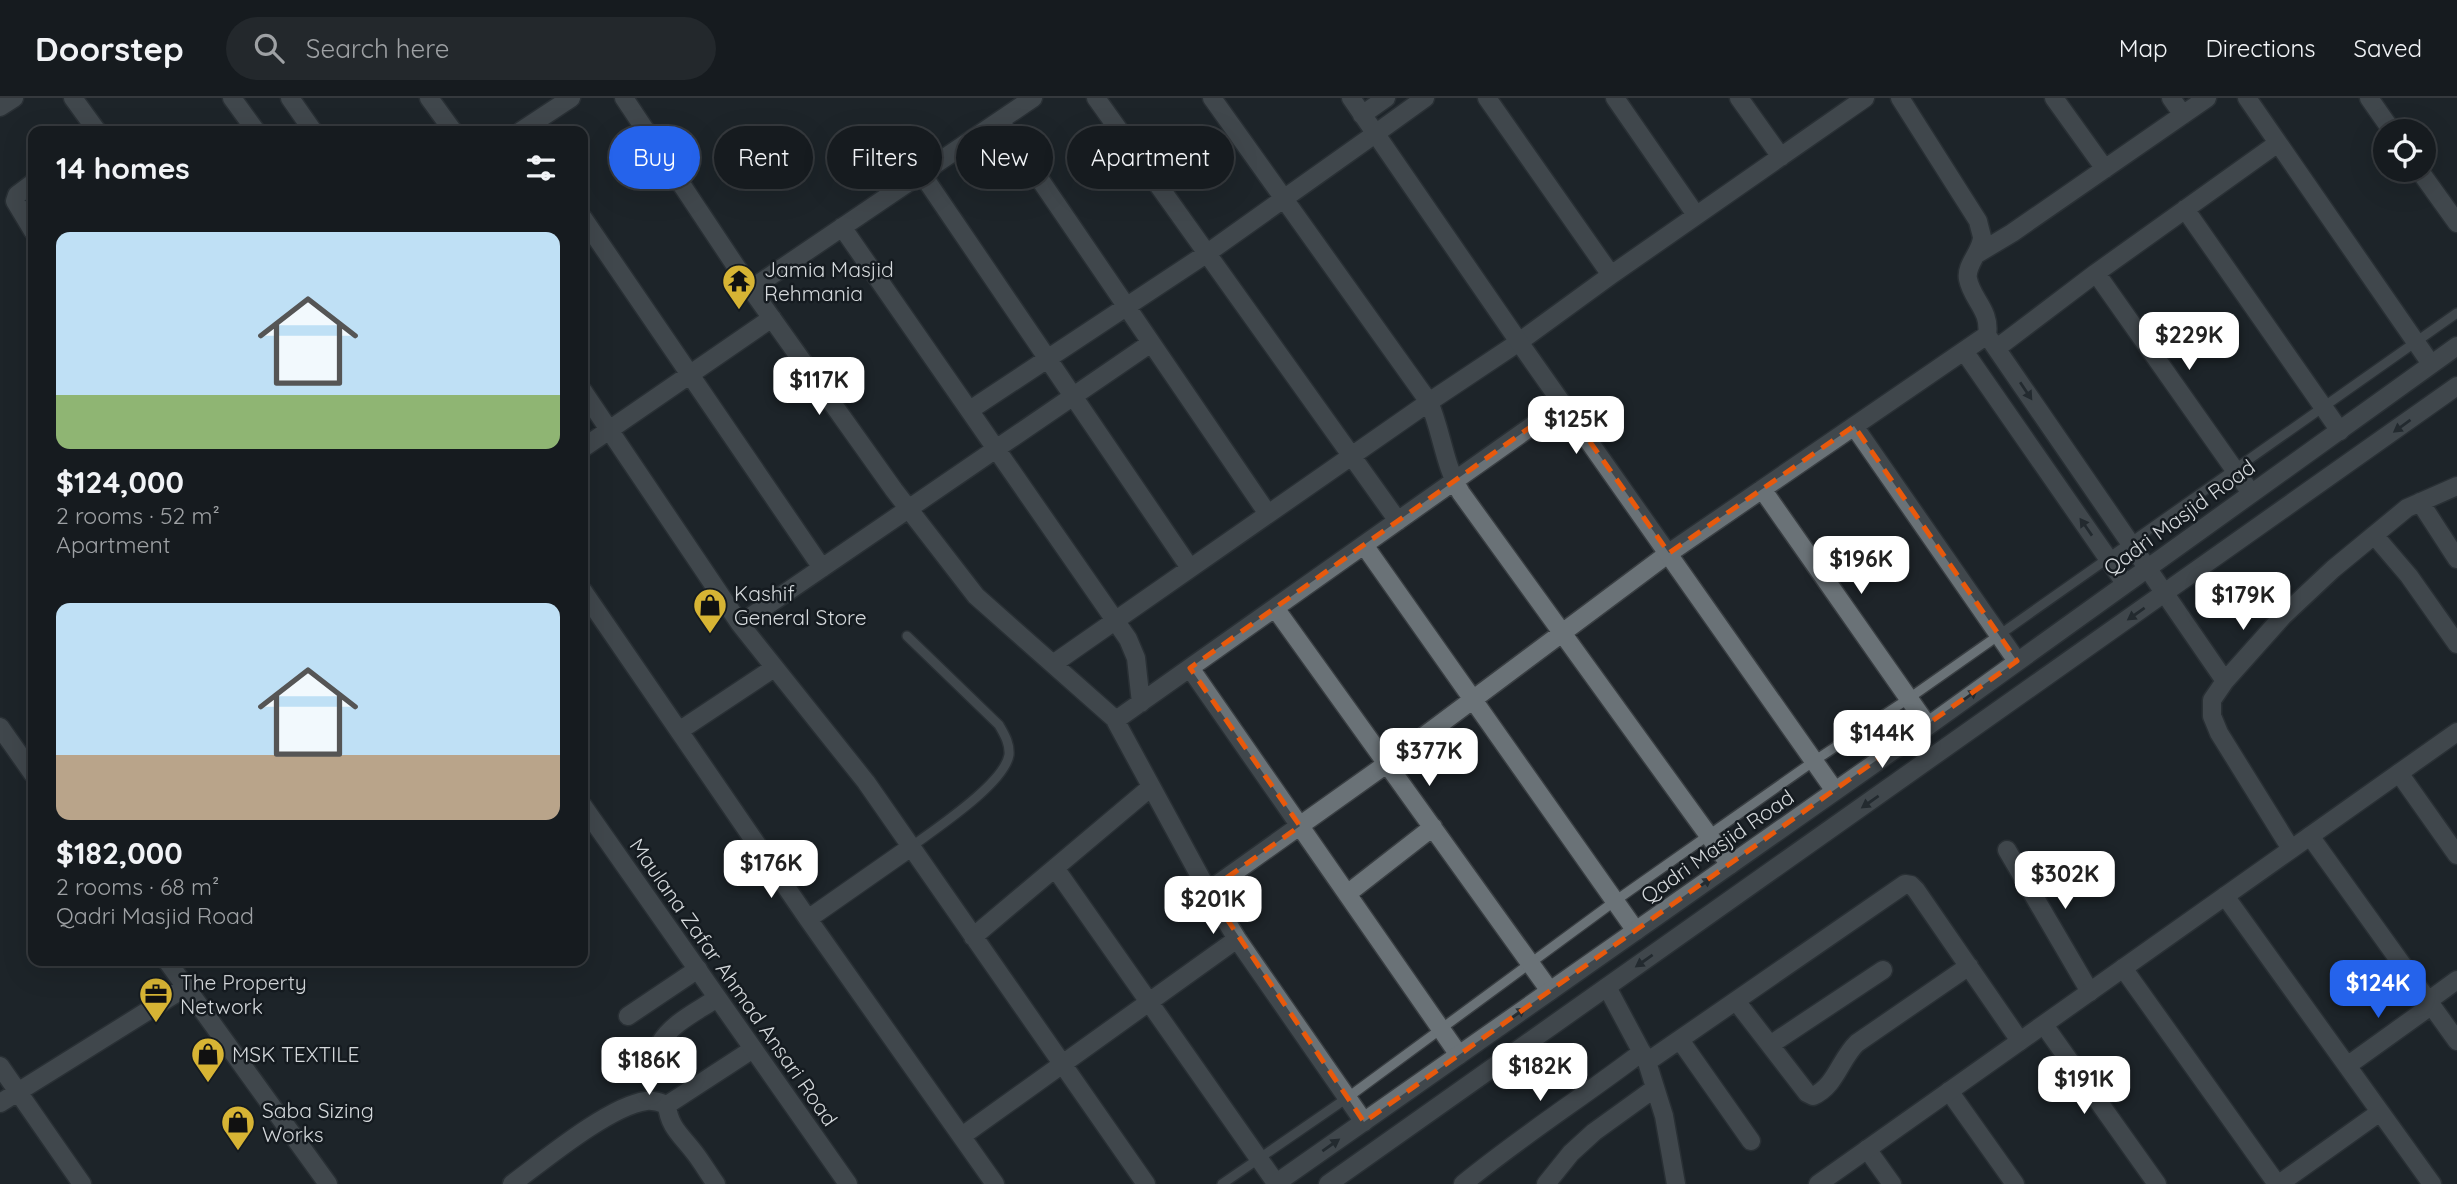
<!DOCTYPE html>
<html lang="en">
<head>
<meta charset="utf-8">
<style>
	:root { --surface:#161b1f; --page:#23282c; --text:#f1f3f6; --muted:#9ea1a4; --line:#35393d; --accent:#2563eb }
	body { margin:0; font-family:Quicksand,sans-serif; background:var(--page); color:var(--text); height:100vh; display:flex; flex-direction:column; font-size:26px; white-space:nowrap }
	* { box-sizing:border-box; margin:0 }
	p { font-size:23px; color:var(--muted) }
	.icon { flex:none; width:38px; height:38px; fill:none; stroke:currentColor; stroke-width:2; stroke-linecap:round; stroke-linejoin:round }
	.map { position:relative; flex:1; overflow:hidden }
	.panel { position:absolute; left:28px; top:28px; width:560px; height:840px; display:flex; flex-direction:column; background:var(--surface); border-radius:14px; box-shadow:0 7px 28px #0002,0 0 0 2px var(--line) }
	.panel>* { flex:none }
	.guide { position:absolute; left:609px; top:28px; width:665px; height:63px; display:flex; gap:14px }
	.fabs { position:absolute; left:2373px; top:21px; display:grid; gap:14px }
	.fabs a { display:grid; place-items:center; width:63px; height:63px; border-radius:50%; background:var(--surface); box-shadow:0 7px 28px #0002,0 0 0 2px var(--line); font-size:35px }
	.price { position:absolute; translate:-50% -60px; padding:0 16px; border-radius:14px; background:#fff; color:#222; font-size:23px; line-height:46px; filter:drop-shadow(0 2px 4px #0008) }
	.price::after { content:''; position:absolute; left:50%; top:42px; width:21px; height:16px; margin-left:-10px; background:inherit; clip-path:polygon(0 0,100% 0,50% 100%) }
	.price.on { background:var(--accent); color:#fff }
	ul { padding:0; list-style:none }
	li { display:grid; align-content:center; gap:14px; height:371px; padding:0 28px }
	li span { display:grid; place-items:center; height:217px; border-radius:14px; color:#555 }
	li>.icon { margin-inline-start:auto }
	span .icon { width:126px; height:126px; fill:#fffc; stroke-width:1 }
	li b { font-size:30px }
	h2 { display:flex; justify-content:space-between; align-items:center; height:84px; padding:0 28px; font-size:30px }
	.pill { padding:0 24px; border-radius:32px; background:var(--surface); box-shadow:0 7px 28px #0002,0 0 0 2px var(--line); font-size:24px; line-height:63px }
	.pill.on { background:var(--accent); color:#fff }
	header { display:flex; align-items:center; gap:42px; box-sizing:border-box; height:98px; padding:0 35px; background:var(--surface); border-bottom:2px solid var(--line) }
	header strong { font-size:33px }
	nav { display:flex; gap:38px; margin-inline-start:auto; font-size:24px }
	.search { width:490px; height:63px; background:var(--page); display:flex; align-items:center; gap:18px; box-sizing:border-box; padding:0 24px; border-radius:38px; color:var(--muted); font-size:26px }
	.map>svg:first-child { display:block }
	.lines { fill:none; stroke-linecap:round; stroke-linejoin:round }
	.lane-casing { stroke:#393e42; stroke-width:12 }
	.street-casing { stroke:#393e42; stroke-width:21 }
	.secondary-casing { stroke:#393e42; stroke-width:21 }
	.lane { stroke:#6a7277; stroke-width:9 }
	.street { stroke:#6a7277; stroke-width:18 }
	.secondary { stroke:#6a7277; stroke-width:18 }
	.oneway { fill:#2a3136 }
	.marked { fill:none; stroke:#e8590c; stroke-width:5; stroke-dasharray:14 9; stroke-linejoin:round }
	.labels { text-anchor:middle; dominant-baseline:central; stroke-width:5; stroke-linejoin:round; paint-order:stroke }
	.poi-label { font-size:21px; fill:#d4d8db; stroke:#151b20; text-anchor:start }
	.street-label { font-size:21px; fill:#d4d8db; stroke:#151b20 }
</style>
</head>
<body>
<header>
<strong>Doorstep</strong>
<div class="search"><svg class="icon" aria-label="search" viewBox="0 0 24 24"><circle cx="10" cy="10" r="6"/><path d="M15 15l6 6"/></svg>Search here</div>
<nav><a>Map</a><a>Directions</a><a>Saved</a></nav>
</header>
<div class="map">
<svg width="2457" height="1086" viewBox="0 0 2457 1086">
	<rect width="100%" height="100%" fill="#1e2429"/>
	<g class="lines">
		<!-- lane casing -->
		<g class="lane-casing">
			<path id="lane" d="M907 538 999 627C1004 636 1010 645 1009 657 1004 686 935 731 911 749
				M1222 1086 1347 1000 1615 803 1814 663 1908 601 2457 215"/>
		</g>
		<!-- street casing -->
		<g class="street-casing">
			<path id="street" d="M232 0 256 33
				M290 0 313 33
				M429 0 453 33
				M624 0 751 191 894 392 976 498 1116 622 1563 306
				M1096 0 1398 423
				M1212 0 1429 304C1442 334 1444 367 1461 395L1730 767
				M1487 0 1611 177
				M1615 0 1696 117
				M1739 0 1781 59
				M2054 0 2105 71
				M2171 0 2183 17
				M2247 0 2431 266
				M2369 0 2392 33
				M0 9 14 0
				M1000 23 1268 416
				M521 33 571 0
				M2419 72 2457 125
				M922 76 1190 470
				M33 85 17 97 15 103 33 133
				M2185 111 2340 333
				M583 120 822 470
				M842 129 1128 541 1136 560 1141 605
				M1977 156 2012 135 2207 0
				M2096 175 2251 395
				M751 191 1033 0
				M1987 237 2225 583
				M1997 250 2096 175 2278 45
				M1964 253 2125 485
				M583 293 740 526 866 684 1146 1086
				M970 312 1206 156 1375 36
				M1854 328 2017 563
				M583 350 772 220
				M1762 391 1928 628
				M2420 404 2457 461
				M2374 437 2409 478 2457 546
				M1364 447 1636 833
				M583 493 808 821 995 1086
				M1275 510 1550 893
				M740 526 1151 245
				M1053 566 1429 304 1519 244 1611 177 1865 0
				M1190 570 1459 957
				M1114 620 1208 793 1237 841 1364 1024
				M0 629 33 676
				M679 633 774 570
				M2399 675 2457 757
				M2310 738 2457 943
				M2291 751 2219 635 2212 618V602L2225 583 2283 518 2333 471 2407 410 2457 388
				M2007 752 2090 894
				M1055 770 1276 1085
				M1208 793 1388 665 1669 455 1987 237C1991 212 1972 202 1968 181 1965 167 1982 153 1982 139 1981 134 1979 128 1978 123L1900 0
				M1347 796 1433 729
				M2225 798 2432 1086
				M808 821 911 749
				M973 839 1151 689
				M167 863 328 1086
				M2123 870 2277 1086
				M1607 889 1647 964 1664 1018 1676 1086
				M1736 903 1807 995 1813 998C1836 988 1840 961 1857 945L1969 868
				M2428 903 2457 882
				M628 918 698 871
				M2044 927 2157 1086
				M1680 942 1751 1043
				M659 947C671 925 698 913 717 900
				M1770 947 1883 872
				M1647 964 1905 786 1911 787 1916 792 2020 943
				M0 968 82 1086
				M2347 968 2432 907
				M1949 993 2015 1086
				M0 1005 186 889
				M962 1038 1237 841
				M1867 1051 1892 1086
				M512 1086C543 1063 609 1008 646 1003 654 1002 659 1004 667 1007
				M716 1086C708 1075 702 1064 694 1054 681 1037 669 1029 667 1007L753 951
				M1463 1086C1520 1039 1583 999 1642 954
				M1546 1086 1571 1055 1594 1034 1655 990
				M2279 1086 2380 1014"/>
		</g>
		<!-- secondary casing -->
		<g class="secondary-casing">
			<path id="secondary" d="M73 0 97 33
				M1351 0 1519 244 1835 693
				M1362 17 1386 0
				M1375 36 1425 0
				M583 708 848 1086
				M1275 1086 1928 628 2457 248
				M1328 1086 2457 288
				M1818 1086 2457 634"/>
		</g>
		<!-- lane -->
		<use href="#lane" class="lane"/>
		<!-- street -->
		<use href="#street" class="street"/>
		<!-- secondary -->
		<use href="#secondary" class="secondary"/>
	</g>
	<!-- one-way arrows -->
	<defs><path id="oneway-solid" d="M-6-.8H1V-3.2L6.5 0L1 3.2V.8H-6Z" transform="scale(1.75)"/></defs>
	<g class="oneway">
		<use href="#oneway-solid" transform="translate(2026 293) rotate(56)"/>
		<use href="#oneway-solid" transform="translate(2402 328) rotate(144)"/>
		<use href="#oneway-solid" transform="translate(2086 429) rotate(-125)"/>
		<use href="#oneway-solid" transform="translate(2136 516) rotate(145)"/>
		<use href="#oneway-solid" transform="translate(1969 598) rotate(-36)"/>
		<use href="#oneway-solid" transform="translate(1870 704) rotate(145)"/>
		<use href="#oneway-solid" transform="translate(1703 786) rotate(-35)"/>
		<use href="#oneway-solid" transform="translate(1644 863) rotate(145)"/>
		<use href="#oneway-solid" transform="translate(1517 916) rotate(-35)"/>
		<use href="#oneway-solid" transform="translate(1331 1047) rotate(-35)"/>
	</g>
	<!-- marked area -->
	<path d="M0 0H2457V1086H0ZM1563 306 1669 455 1854 328 2017 563 1364 1024 1208 793 1300 728 1190 570Z" fill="#1e2429" fill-opacity=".55" fill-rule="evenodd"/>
	<path class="marked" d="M1563 306 1669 455 1854 328 2017 563 1364 1024 1208 793 1300 728 1190 570Z"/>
	<!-- icons -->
	<defs>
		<g id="temple-pin" transform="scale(1.75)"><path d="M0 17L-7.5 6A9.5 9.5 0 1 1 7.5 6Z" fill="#d7b434" stroke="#151b20"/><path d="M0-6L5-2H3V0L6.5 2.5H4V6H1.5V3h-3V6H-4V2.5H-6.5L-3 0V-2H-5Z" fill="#111"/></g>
		<g id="shop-pin" transform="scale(1.75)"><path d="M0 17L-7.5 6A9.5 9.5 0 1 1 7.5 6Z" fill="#d7b434" stroke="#151b20"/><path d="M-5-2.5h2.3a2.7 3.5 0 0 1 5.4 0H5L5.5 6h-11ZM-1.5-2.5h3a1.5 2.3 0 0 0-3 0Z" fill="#111"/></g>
		<g id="office-pin" transform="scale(1.75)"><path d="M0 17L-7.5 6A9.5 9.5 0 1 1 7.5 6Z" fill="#d7b434" stroke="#151b20"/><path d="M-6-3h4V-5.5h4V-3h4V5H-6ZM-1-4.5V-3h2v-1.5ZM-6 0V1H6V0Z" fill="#111"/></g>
	</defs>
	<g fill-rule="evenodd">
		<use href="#temple-pin" x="739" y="183"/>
		<use href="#shop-pin" x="710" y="507"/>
		<use href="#office-pin" x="156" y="896"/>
		<use href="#shop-pin" x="208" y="956"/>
		<use href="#shop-pin" x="238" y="1024"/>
	</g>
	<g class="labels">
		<!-- poi labels -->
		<g class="poi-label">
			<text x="764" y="171">Jamia Masjid<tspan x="764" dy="24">Rehmania</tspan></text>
			<text x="734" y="495">Kashif<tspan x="734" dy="24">General Store</tspan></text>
			<text x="180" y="884">The Property<tspan x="180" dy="24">Network</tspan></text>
			<text x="232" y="956">MSK TEXTILE</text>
			<text x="262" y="1012">Saba Sizing<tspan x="262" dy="24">Works</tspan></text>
		</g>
		<!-- street labels -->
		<g class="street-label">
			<text transform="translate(2179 419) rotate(-36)">Qadri Masjid Road</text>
			<text transform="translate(1717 748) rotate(-35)">Qadri Masjid Road</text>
			<text transform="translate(734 884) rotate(55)">Maulana Zafar Ahmad Ansari Road</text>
		</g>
	</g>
</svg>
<div class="fabs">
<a><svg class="icon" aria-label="locate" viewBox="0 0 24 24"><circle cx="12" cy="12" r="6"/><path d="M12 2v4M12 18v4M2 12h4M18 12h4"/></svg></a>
</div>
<b class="price" style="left:2189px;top:274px">$229K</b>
<b class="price" style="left:819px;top:319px">$117K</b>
<b class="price" style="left:1576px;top:358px">$125K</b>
<b class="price" style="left:1861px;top:498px">$196K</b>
<b class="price" style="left:2243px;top:534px">$179K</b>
<b class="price" style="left:1882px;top:672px">$144K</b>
<b class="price" style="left:1429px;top:690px">$377K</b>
<b class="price" style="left:771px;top:802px">$176K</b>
<b class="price" style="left:2065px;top:813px">$302K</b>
<b class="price" style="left:1213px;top:838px">$201K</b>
<b class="price on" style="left:2378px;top:922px">$124K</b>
<b class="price" style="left:649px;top:999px">$186K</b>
<b class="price" style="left:1540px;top:1005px">$182K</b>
<b class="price" style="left:2084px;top:1018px">$191K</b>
<div class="guide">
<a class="pill on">Buy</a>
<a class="pill">Rent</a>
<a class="pill">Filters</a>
<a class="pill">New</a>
<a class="pill">Apartment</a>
</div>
<section class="panel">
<h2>14 homes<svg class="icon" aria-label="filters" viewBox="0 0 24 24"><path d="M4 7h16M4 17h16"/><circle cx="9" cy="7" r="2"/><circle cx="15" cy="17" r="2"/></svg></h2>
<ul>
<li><span style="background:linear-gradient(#bfe0f5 75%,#8fb573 0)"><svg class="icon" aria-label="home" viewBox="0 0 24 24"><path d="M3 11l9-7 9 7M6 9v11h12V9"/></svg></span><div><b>$124,000</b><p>2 rooms · 52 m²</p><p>Apartment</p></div></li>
<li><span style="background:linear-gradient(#bfe0f5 70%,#b9a48a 0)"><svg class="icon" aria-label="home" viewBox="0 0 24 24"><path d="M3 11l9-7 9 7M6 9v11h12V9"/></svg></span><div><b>$182,000</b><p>2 rooms · 68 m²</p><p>Qadri Masjid Road</p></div></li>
</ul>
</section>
</div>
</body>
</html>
